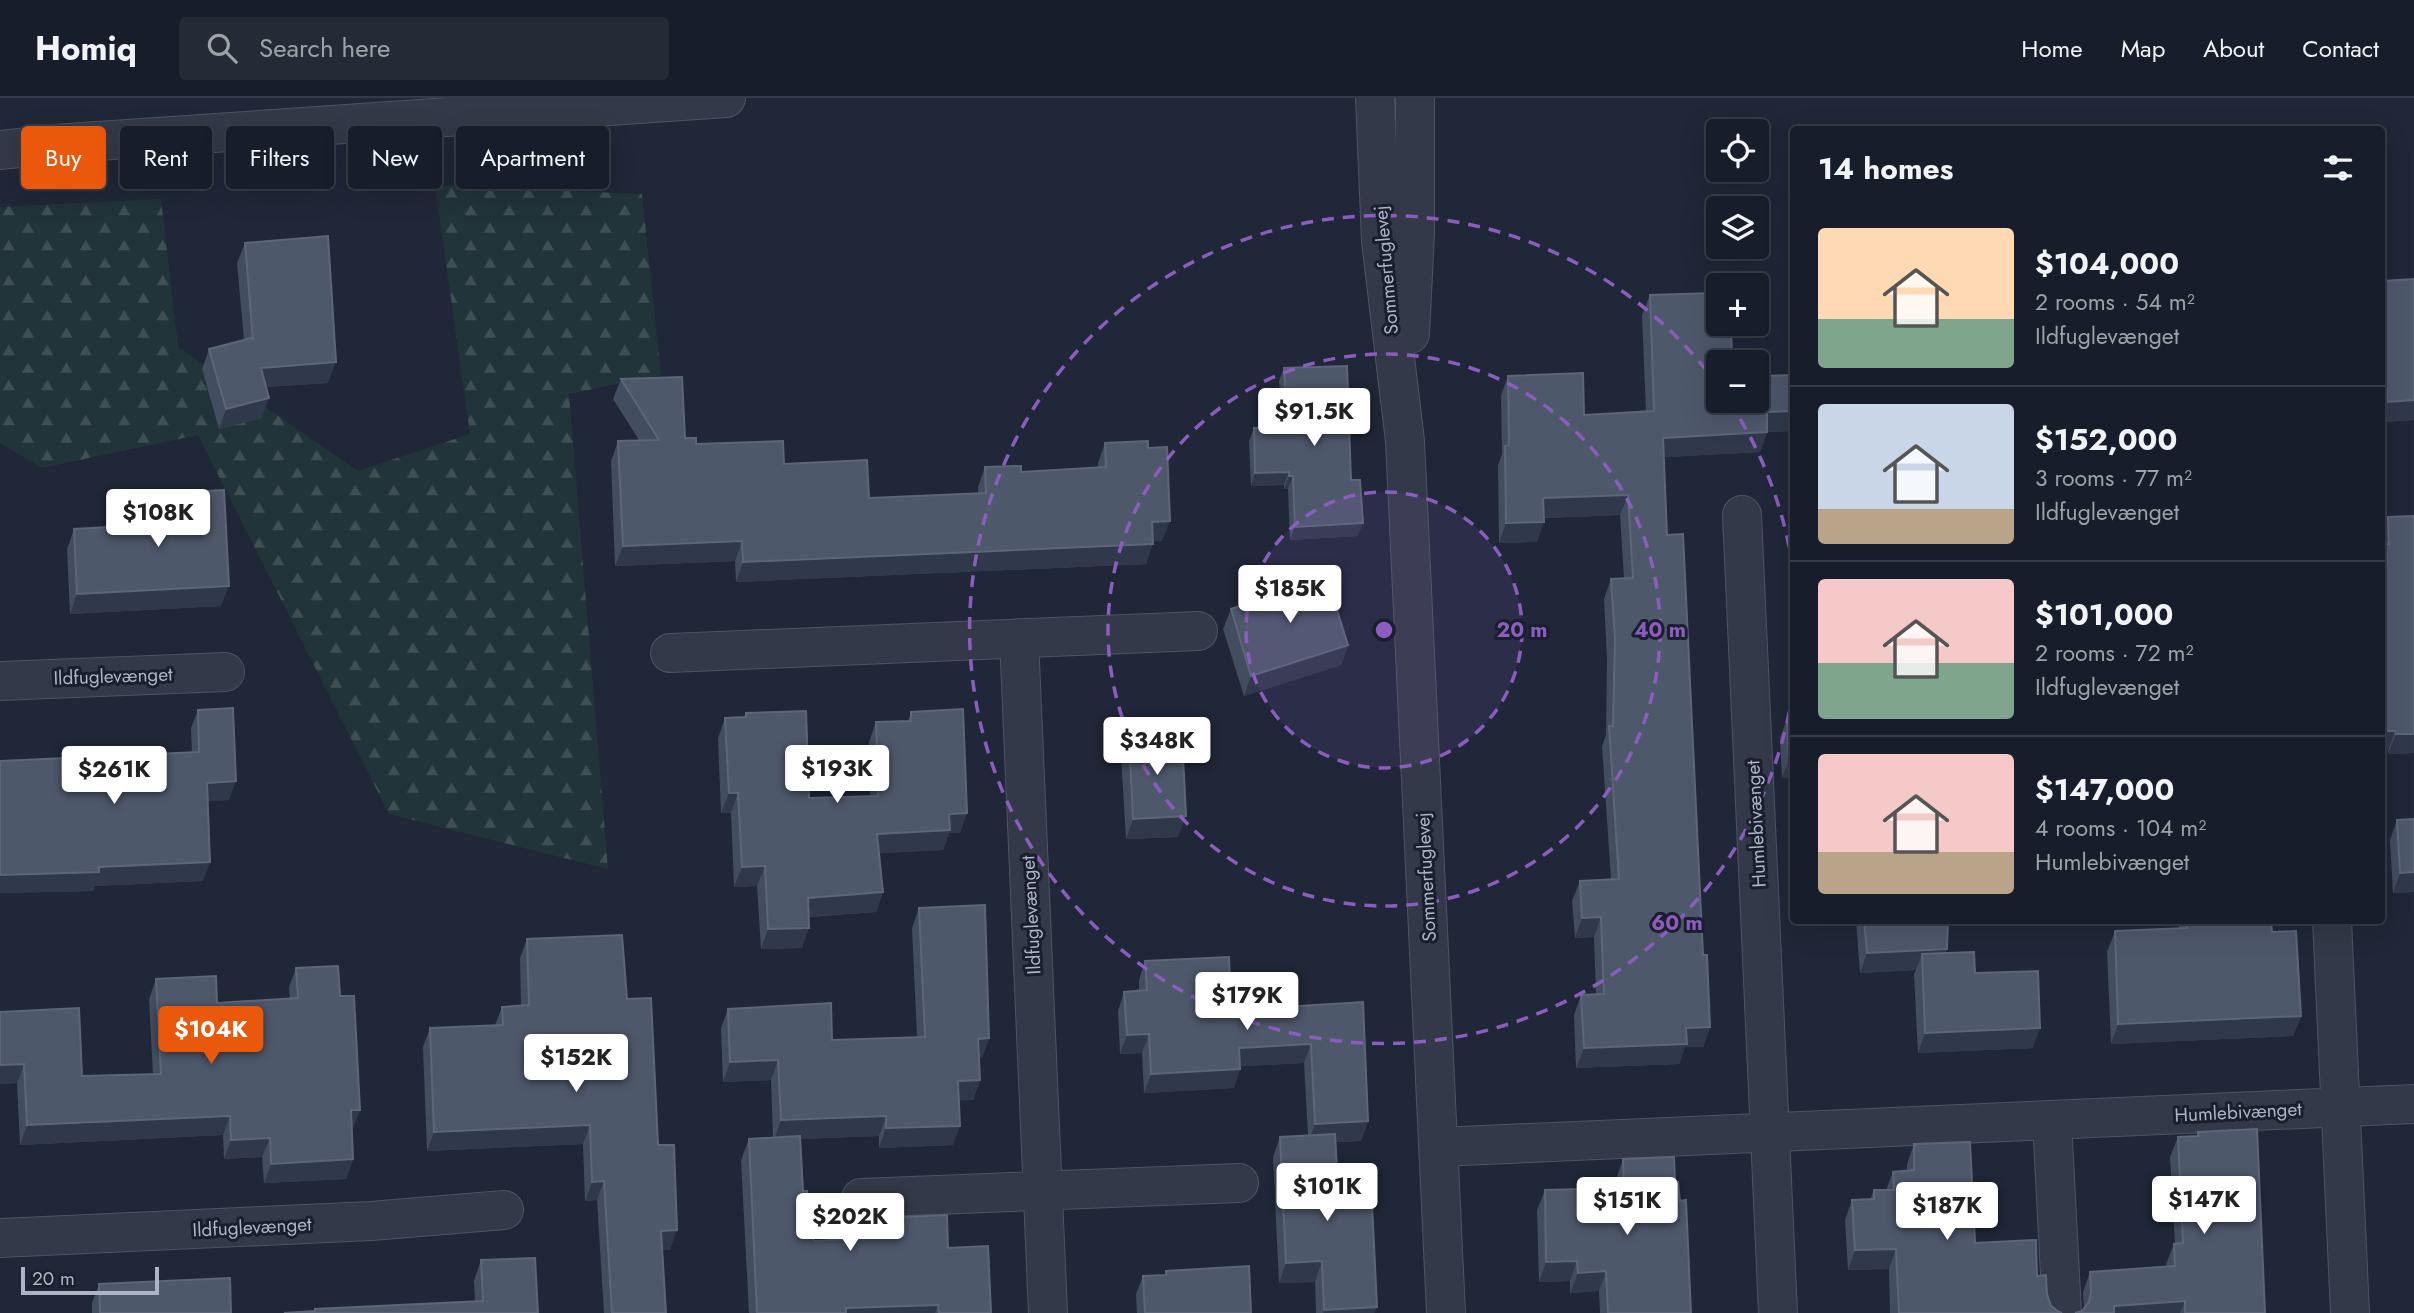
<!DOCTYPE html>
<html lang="en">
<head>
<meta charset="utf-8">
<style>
	:root { --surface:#171d2a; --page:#242a36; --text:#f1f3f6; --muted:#9ea2a8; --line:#363b47; --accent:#ea580c }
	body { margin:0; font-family:Jost,sans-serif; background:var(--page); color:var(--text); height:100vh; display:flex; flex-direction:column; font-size:26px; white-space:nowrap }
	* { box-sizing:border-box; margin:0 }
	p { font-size:23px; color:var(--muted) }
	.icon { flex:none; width:38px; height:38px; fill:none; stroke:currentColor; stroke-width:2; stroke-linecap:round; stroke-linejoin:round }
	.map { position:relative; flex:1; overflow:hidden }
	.drawer { position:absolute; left:1790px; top:28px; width:595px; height:798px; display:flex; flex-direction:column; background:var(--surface); border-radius:7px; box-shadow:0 7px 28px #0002,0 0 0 2px var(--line) }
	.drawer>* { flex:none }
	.top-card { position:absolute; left:21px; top:28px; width:665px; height:63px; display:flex; gap:14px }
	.fabs { position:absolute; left:1706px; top:21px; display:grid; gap:14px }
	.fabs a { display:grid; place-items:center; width:63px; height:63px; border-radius:7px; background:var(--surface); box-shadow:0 7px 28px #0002,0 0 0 2px var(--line); font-size:35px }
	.scale { position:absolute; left:21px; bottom:18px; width:138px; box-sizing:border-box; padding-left:7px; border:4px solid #adb4c5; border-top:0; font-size:19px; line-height:24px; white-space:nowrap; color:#adb4c5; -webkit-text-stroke:5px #191f2d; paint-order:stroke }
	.price { position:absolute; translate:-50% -60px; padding:0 16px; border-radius:7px; background:#fff; color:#222; font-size:23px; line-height:46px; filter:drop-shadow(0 2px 4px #0008) }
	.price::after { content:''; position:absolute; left:50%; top:42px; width:21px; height:16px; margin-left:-10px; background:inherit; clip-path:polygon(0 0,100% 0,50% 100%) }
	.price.current { background:var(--accent); color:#fff }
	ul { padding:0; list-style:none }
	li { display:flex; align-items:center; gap:21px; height:175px; padding:0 28px }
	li+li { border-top:2px solid var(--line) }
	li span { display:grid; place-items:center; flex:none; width:196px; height:140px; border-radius:7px; color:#555 }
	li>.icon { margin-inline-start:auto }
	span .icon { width:84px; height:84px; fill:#fffc; stroke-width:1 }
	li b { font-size:30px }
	h2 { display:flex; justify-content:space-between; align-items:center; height:84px; padding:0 28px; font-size:30px }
	.chip { padding:0 24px; border-radius:7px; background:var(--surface); box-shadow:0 7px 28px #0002,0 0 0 2px var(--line); font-size:24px; line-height:63px }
	.chip.current { background:var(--accent); color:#fff }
	header { display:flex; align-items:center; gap:42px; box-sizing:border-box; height:98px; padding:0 35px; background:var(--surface); border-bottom:2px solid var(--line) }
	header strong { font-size:33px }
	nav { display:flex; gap:38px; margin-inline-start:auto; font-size:24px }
	.search { width:490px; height:63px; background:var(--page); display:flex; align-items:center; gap:18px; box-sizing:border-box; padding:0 24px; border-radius:7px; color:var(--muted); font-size:26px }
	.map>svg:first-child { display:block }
	.forest { fill:url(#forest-firs) }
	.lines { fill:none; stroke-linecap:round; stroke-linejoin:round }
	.minor-casing { stroke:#4d5463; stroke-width:40 }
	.minor { stroke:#333948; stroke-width:38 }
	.wall { fill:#434d60 }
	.shaded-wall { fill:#30394b }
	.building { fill:#4e586b; stroke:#5d6679; stroke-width:2 }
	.ring { fill:none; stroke:#8c5cc1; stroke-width:3.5; stroke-dasharray:12 9 }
	.labels { text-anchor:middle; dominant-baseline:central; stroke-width:6; stroke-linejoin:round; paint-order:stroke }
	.street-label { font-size:19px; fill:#adb4c5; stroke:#191f2d }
	.centre { fill:#8c5cc1; stroke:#191f2d; stroke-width:3.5 }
	.ring-label { font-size:21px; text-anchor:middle; font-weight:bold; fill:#8c5cc1; stroke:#191f2d; stroke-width:6; stroke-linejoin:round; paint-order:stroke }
</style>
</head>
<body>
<header>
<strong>Homiq</strong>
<div class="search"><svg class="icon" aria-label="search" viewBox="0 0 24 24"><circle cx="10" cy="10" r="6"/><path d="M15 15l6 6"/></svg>Search here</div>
<nav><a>Home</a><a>Map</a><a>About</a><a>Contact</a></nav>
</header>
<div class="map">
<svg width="2414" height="1215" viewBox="0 0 2414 1215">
	<defs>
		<pattern id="forest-firs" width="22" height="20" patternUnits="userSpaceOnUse" patternTransform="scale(1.75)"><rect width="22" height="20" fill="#213439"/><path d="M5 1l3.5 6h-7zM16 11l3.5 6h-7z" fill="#3f4f54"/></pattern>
	</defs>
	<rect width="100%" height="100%" fill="#1f2738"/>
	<!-- forest -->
	<path class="forest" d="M435 87 642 96 661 277 569 296 608 771 389 716 198 337 42 370 0 345V109L161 101 178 249 358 373 470 336Z"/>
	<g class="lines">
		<!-- minor casing -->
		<g class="minor-casing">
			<path id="minor" d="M1375 0 1381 143 1405 343 1446 1215
				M0 52 54 46 726 0
				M1410 236 1415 136V0
				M1742 417 1778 1215
				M1019 540 1048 1215
				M670 555 1198 533
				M0 583 225 574
				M2332 822 2350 1215
				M2052 1022 2062 1215
				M1438 1049 2414 1006
				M861 1100 1239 1085
				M0 1140 371 1123 504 1112"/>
		</g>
		<!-- minor -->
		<use href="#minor" class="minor"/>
	</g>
	<!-- wall -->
	<path class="wall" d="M245 145 328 285 266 289 262 320 219 331 202 271 209 251 244 242 237 165Z
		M2382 183 2414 322 2382 324Z
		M1650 197 1718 303 1794 277V333L1767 334 1760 354 1664 359 1667 437 1703 857 1710 929 1703 949H1685L1679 966 1576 970 1574 917 1581 897H1596L1594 839 1575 840 1572 803 1580 783 1611 781 1602 648 1606 637 1607 561 1604 501 1611 481 1624 480 1620 417 1544 420 1537 444 1499 445 1498 367 1502 356 1501 297 1508 278 1584 317 1646 314 1642 217Z
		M1284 270 1351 382 1358 438 1290 442 1288 391H1284V387L1251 388 1249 343 1254 330 1281 329 1279 283Z
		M621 281 685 340 696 346 784 366 869 400 978 396V389L985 369 1021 374 1098 370V365L1105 345 1148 350 1162 443H1153L1146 466 736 484 735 463 615 468 611 363 618 343 639 342 613 301Z
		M160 395 221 508 70 516 67 451 74 431 153 427 152 415Z
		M2414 418V655L2388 656V653H2382V437L2388 419Z
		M1263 494 1348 547 1341 567 1244 598 1223 531 1231 511 1260 501Z
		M198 612 229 702 208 703 203 783 94 788 93 793 0 795 192 654 191 630Z
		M911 614 960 735H949L943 752 879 755 883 794 876 814 809 819 802 850 761 851 757 788 734 789 731 715H721L718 640 725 620 744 619 746 615 809 700 870 698 869 644 876 624 908 623Z
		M1787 621 1794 679 1782 680 1780 640Z
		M1129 639 1178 739 1126 741 1121 659Z
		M2414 721V794L2393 795 2390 742 2397 722Z
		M919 810 989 940 982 960H979L980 982 973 1002H959L953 1047 879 1050V1038L800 1041 803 1093 808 1107 814 1143 896 1139 903 1119 948 1150 991 1215H749L741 1062 749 1041 773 1040 771 982 723 984 721 930 728 911 832 942 917 939 912 830Z
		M1856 822H1948L1946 855 1975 875 2033 950 1918 955 1914 876 1916 872 1860 875Z
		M2178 822H2271L2272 834 2301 918 2293 938 2111 946 2107 854 2115 833 2179 830Z
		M527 841 627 901 658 1047 670 1152H662L666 1215H604L597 1102 585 1103 583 1046 427 1053 423 949 430 930 495 927 502 909 521 908 520 860Z
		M1145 863 1231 912 1363 904 1368 1023 1361 1043 1336 1044 1339 1108 1377 1209 1374 1215H1316L1315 1184 1279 1185 1273 1059 1280 1039 1308 1037 1304 965 1240 968 1234 990 1144 995 1142 955 1120 956 1118 913 1124 894 1139 893V882Z
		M296 870 340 898 360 1012 352 1031 353 1061 346 1081 264 1085 262 1059 224 1061 223 1037 20 1047 17 985 0 986V914L82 978 153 976 149 901 156 881 217 905 290 901 289 889Z
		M2198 1034 2265 1215H2075L2082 1213 2084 1211 2083 1194 2090 1174 2167 1168 2166 1166 2174 1146H2175L2170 1059 2178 1039 2197 1038Z
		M1914 1046 1975 1145 2037 1178 2047 1196 2051 1208 2059 1214 2062 1215H1890L1889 1171 1848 1172 1845 1122 1852 1102H1870L1874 1092H1886L1893 1074 1907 1073V1066Z
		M1623 1061 1675 1084 1680 1103 1691 1215H1600L1599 1193 1570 1195V1183L1539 1184 1537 1112 1545 1092 1616 1090V1082Z
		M481 1162 538 1215 314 1213 315 1211 475 1204 474 1182Z
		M1166 1173 1251 1215H1137L1136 1196 1143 1178 1165 1177Z
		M99 1186 231 1215H92V1205Z"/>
	<!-- shaded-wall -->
	<path class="shaded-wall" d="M336 264 328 285 253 290 261 270Z
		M2382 284H2386L2382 297Z
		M269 300 262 320 219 331 226 311Z
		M2414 302V322L2382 324V319L2387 304Z
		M1794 313V333L1759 334 1767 314Z
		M1767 334 1760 354 1656 360 1663 340Z
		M1289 374 1284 387 1251 388 1255 375Z
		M1289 378H1293L1288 391H1284Z
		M1628 397 1620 417 1536 420 1543 400Z
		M1170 423 1162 443 1145 444 1152 424Z
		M1544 424 1537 444 1499 445 1506 425Z
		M1363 425 1358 438 1290 442 1295 429Z
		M742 443 735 463 615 468 623 448Z
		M1153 446 1146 466 736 484 743 464Z
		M229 488 221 508 70 516 77 496Z
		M1348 547 1341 567 1244 598 1251 578Z
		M2382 633H2395L2388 653H2382Z
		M2396 636H2414V655L2388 656Z
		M1789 661H1794V679L1782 680Z
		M236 683 229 702 200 704 207 685Z
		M729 695H738L731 715H721Z
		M967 715 960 735H949L943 752 870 756 877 736 949 716Z
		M1186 718 1178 739 1126 741 1133 721Z
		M210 764 203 783 94 788 93 793 0 795V777L99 769Z
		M765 768 757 788 734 789 742 769Z
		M2414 774V794L2393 795 2400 775Z
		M883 794 876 814 801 819 808 800Z
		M1601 819 1594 839 1575 840 1582 820Z
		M809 830 802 850 761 851 768 831Z
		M1947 851 1940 870 1922 856 1916 872 1860 875 1867 855Z
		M2301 918 2293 938 2111 946 2118 926Z
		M1710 929 1703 949H1685L1679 966 1576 970 1584 950 1686 930Z
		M2040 930 2033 950 1918 955 1925 935Z
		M1149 936 1142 955 1120 956 1127 937Z
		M989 940 982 960H971L978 941Z
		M1311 946 1304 965 1232 969 1239 950Z
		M778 962 771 982 723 984 730 964Z
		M24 966 17 985 0 986V967Z
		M1240 971 1234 990 1144 995 1151 976Z
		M980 982 973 1002 951 1003 958 983Z
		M351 1012H360L353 1031 344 1032Z
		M230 1018 223 1037 20 1047 27 1027Z
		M886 1018 879 1038 774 1042 781 1022Z
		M1368 1023 1361 1043 1308 1045 1315 1026Z
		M590 1027 583 1046 427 1053 434 1034Z
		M960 1028 953 1047 879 1050 886 1030Z
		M270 1040 262 1059 224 1061 231 1042Z
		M353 1061 346 1081 264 1085 271 1066Z
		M604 1083 597 1102 585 1103 592 1084Z
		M677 1132 670 1152H654L661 1133Z
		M1896 1151 1889 1171 1848 1172 1855 1152Z
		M1322 1163 1315 1184 1279 1185 1286 1165Z
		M1577 1163 1570 1183 1539 1184 1546 1164Z
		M1606 1173 1599 1193 1570 1195 1578 1175Z
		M2185 1203 2180 1215H2111L2114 1208Z
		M938 1207 935 1215H844L846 1210Z
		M1377 1209 1374 1215H1323L1324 1212Z"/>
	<!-- building -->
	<path class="building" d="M328 138 336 264 261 270 269 300 226 311 209 251 252 240 253 242 245 145Z
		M2414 181V302L2387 304 2386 284H2382V183Z
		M1712 195 1713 206H1718V226H1731L1732 264H1718V303H1757V278L1794 277V313L1767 314V334L1663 340 1667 437 1683 436 1703 857H1707L1710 929 1686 930 1687 946 1584 950 1581 897 1604 896 1601 819 1582 820 1580 783 1619 781 1609 628H1613L1615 541 1611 481 1633 480 1628 397 1543 400 1544 424 1506 425 1505 348 1509 347 1508 278 1583 275 1584 317 1654 313 1650 197Z
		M1347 268 1351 382H1360L1363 425 1295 429 1293 378H1289V374L1255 375 1254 330 1287 329 1284 270Z
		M682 279 685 340H696V346L783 343 784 366 867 362 869 400 986 395 985 369 1021 368V374L1106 369 1105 345 1148 343V350L1167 349 1170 423 1152 424 1153 446 743 464 742 443 623 448 618 343 659 342 621 281Z
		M224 392 229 488 77 496 74 431 161 426 160 395Z
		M2414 418V636H2396L2395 633H2382V465L2387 464 2386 446H2389L2388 419Z
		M1325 474 1348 547 1251 578 1231 511 1264 500 1263 494Z
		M233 610 236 683 207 685 210 764 99 769V774L0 777V663L199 654 198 612Z
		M963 611 967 715 949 716 950 732 877 736 883 794 808 800 809 830 768 831 765 768 742 769 738 695H729L725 620 746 619V615L806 613 809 700 878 698 876 624 911 623V614Z
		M1787 621H1794V661H1789Z
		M1182 638 1186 718 1133 721 1129 639Z
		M2414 721V774L2400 775 2397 722Z
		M985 807 989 940 978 941 980 982 958 983 960 1028 886 1030V1018L781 1022 778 962 730 964 728 911 831 905 832 942 925 939 919 810Z
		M1864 822H1948L1947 851 1867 855Z
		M2187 822H2271L2272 834 2296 833 2301 918 2118 926 2115 833 2187 830Z
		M622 837 627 901 651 900 658 1047H674L677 1132 661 1133 666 1215H612L604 1083 592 1084 590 1027 434 1034 430 930 503 927 502 909 529 907 527 841Z
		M1974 854 1975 875 2038 873 2040 930 1925 935 1922 856Z
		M1229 859 1231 912 1363 904 1368 1023 1315 1026 1311 946 1239 950 1240 971 1151 976 1149 936 1127 937 1124 894 1147 892 1145 863Z
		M338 868 340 898H354L360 1012H351L353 1061 271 1066 270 1040 231 1042 230 1018 27 1027 24 966 0 967V914L79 910 82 978 161 976 156 881 216 878 217 905 298 900 296 870Z
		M2257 1031 2265 1215H2185V1203L2114 1208V1215H2075L2082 1213 2089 1204 2091 1194 2090 1174 2175 1168 2174 1146 2183 1145 2178 1039 2198 1038V1034Z
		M1335 1036 1339 1108 1372 1106 1377 1209 1324 1212 1322 1163 1286 1165 1280 1039Z
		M800 1038 803 1093H807L808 1107 812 1106 814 1143 904 1138 903 1119 947 1117 948 1150 988 1148 991 1215H939L938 1207 846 1210V1215H757L749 1041Z
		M1970 1044 1975 1145 2036 1142 2037 1178 2046 1177 2047 1196 2051 1208 2059 1214 2062 1215H1899L1896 1151 1855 1152 1852 1102 1874 1101V1092H1894L1893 1074 1914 1072V1046Z
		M1674 1059 1675 1084H1678L1680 1103 1686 1102 1691 1215H1608L1606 1173 1578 1175 1577 1163 1546 1164 1545 1092 1624 1090 1623 1061Z
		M535 1160 538 1215H284L315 1213V1211L483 1203 481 1162Z
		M1249 1168 1251 1215H1145L1143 1178 1166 1177V1173Z
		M230 1180 231 1215H100L99 1186Z"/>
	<!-- distance rings -->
	<circle cx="1384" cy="532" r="138" fill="#8c5cc1" fill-opacity=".12"/>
	<g class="ring">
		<circle cx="1384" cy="532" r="138"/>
		<circle cx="1384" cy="532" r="276"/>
		<path d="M1793 593A414 414 0 1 1 1717 286M1729 303A414 414 0 0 1 1793 471"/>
	</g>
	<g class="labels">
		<!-- street labels -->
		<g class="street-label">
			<text transform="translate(1386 172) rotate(-95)">Sommerfuglevej</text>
			<text transform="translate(113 578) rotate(-2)">Ildfuglevænget</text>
			<text transform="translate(1756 726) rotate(-93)">Humlebivænget</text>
			<text transform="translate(1426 779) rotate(-93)">Sommerfuglevej</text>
			<text transform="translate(1031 817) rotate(-93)">Ildfuglevænget</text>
			<text transform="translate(2238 1014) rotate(-3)">Humlebivænget</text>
			<text transform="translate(252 1129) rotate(-3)">Ildfuglevænget</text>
		</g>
	</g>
	<circle cx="1384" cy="532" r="10" class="centre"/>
	<g class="ring-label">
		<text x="1522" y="539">20 m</text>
		<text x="1660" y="539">40 m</text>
		<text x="1677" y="832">60 m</text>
	</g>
</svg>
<div class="fabs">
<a><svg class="icon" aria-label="locate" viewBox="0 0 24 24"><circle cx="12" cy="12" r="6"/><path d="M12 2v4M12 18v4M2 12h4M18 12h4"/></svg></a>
<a><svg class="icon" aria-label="layers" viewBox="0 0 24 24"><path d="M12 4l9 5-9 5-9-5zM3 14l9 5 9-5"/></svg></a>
<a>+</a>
<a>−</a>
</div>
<div class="scale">20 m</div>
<b class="price" style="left:1314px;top:350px">$91.5K</b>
<b class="price" style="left:158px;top:451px">$108K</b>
<b class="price" style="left:1290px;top:527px">$185K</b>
<b class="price" style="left:1157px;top:679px">$348K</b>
<b class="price" style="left:837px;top:707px">$193K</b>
<b class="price" style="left:114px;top:708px">$261K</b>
<b class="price" style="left:1247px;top:934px">$179K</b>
<b class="price current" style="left:211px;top:968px">$104K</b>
<b class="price" style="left:576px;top:996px">$152K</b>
<b class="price" style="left:1327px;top:1125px">$101K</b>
<b class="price" style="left:2204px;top:1138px">$147K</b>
<b class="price" style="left:1627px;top:1139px">$151K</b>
<b class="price" style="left:1947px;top:1144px">$187K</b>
<b class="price" style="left:850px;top:1155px">$202K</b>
<div class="top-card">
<a class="chip current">Buy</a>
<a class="chip">Rent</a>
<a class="chip">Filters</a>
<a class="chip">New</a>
<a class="chip">Apartment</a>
</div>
<section class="drawer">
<h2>14 homes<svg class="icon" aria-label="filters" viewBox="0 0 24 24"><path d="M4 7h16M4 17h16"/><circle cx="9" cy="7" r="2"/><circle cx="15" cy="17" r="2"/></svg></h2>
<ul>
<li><span style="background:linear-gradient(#ffd9b3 65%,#7fa58c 0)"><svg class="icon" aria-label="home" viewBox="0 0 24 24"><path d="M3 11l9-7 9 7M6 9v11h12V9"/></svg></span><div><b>$104,000</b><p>2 rooms · 54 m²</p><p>Ildfuglevænget</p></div></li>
<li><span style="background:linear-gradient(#c9d6e8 75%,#b9a48a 0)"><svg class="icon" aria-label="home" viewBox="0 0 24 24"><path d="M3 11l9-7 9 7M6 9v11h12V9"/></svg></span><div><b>$152,000</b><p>3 rooms · 77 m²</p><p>Ildfuglevænget</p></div></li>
<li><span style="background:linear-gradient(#f6c9c9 60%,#7fa58c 0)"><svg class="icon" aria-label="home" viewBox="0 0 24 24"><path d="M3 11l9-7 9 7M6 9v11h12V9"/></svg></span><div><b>$101,000</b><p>2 rooms · 72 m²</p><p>Ildfuglevænget</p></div></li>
<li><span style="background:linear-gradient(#f6c9c9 70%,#b9a48a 0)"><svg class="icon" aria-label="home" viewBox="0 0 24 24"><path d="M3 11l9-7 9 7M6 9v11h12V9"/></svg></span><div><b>$147,000</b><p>4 rooms · 104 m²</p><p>Humlebivænget</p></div></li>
</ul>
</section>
</div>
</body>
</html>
